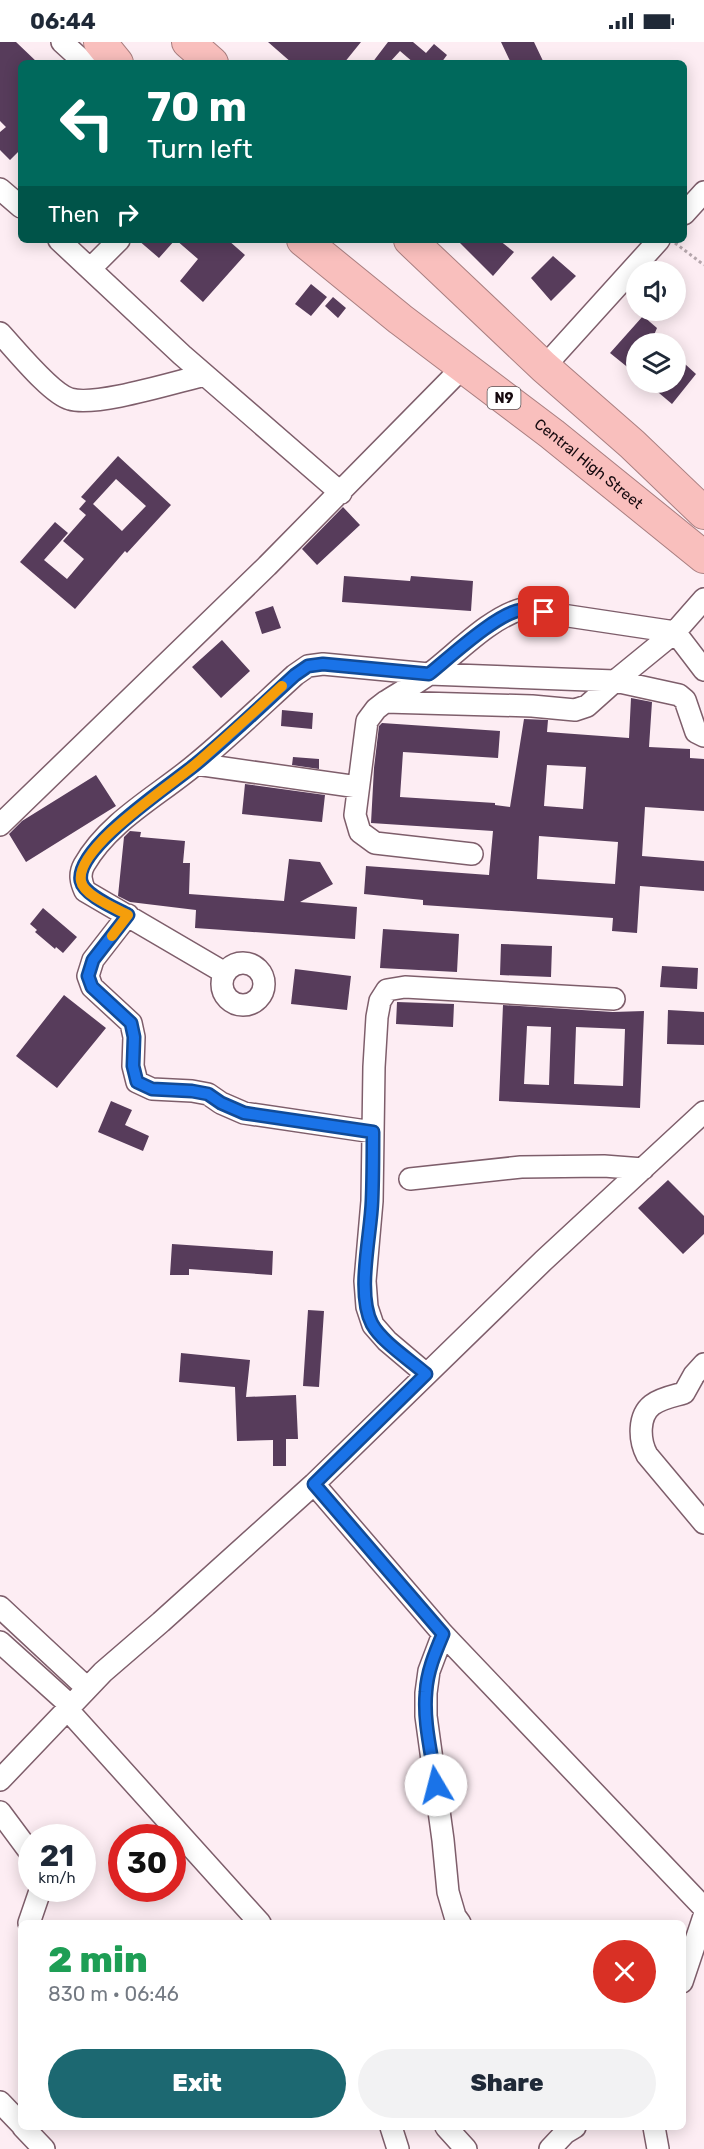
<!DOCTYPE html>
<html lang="en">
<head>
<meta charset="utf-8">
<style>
  :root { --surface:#fff; --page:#f2f2f3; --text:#1f2937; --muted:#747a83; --accent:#1c6871 }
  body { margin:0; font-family:Rubik,sans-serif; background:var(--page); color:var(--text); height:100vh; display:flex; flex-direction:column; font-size:22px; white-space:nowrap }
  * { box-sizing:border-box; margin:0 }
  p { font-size:20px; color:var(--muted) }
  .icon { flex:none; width:33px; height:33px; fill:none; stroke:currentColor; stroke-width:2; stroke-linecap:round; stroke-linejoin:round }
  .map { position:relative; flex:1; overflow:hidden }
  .side { position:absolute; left:18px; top:1878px; width:668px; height:210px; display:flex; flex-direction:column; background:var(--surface); border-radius:9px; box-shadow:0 3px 15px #0003 }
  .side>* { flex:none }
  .guide { position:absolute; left:18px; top:18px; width:669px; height:183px; border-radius:9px; box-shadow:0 3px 15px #0003; background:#00695c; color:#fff; overflow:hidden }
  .fabs { position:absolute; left:626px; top:219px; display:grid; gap:12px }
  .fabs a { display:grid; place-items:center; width:60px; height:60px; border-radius:50%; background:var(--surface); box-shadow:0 3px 15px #0003; font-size:30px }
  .speed { position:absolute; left:18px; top:1782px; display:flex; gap:12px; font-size:30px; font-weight:700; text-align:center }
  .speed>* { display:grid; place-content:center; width:78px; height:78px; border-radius:50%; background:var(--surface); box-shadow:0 3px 15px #0003; line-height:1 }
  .speed small { font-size:15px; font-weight:400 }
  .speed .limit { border:9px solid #d22; background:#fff; color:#111 }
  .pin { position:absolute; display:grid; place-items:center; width:51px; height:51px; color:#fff; margin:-26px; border-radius:12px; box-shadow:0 3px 9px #0006 }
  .me { position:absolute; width:66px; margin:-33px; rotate:352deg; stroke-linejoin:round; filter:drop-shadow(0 0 4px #0008) }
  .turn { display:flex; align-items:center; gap:21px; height:126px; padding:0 30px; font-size:27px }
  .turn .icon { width:78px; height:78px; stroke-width:2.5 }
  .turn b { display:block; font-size:42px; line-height:51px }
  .then { display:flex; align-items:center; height:57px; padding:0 30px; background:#0003; gap:12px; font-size:22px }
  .round { display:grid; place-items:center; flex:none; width:63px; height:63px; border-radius:32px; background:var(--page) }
  .overview { display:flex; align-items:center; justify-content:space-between; height:102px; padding:0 30px }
  h1 { font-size:36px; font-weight:800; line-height:45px; color:#1e9e55 }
  .cta { display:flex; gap:12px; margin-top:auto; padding:12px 30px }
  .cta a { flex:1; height:69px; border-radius:36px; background:var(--accent); color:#fff; font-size:24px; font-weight:800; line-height:69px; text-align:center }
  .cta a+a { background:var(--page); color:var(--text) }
  .status { display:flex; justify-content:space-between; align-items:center; height:42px; padding:0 30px; background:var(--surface); direction:ltr }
  .status svg { height:16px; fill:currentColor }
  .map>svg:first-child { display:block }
  .building { fill:#573c5b; fill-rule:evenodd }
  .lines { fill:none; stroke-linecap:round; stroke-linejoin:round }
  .minor-casing { stroke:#7e5e6b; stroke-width:24 }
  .highway-casing { stroke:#a97f80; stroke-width:34 }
  .path { stroke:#b5a6ac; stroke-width:3; stroke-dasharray:3 3; stroke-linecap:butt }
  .minor { stroke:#fff; stroke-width:21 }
  .highway { stroke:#f9bfbd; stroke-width:32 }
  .route-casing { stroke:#114b97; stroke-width:15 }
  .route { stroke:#1a73e8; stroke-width:10 }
  .slow { stroke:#f59e0b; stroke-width:10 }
  .labels { text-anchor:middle; stroke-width:6; stroke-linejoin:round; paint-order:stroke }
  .shield { fill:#fff; stroke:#5b5356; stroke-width:1.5 }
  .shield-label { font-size:14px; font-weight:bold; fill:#15090e }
  .street-label { font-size:15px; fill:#15090e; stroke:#fff }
</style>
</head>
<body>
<div class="status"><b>06:44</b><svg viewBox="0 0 49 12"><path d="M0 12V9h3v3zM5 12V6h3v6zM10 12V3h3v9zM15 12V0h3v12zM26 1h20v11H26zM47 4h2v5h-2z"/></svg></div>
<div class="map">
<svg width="704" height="2107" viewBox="0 0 704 2107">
  <rect width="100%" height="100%" fill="#fdedf3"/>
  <path class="building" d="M0,0H16L38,21H21V107L10,118L0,108V90L6,85L0,79Z
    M268,0H361L344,21H292Z
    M388,0H413L426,11L434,2L447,13L441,21H414L400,9L389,21H372Z
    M501,0H534L544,21H511Z
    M138,198H175L159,216Z
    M176,198H228L245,213L203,260L180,239L198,217Z
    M457,198H499L514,210L493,234Z
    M553,214L576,234L551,259L531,236Z
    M311,242L327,255L311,274L295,262Z
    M333,255L346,266L338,276L325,264Z
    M643,274L657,286L654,293L663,302H636V332L610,311Z
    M675,313L696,332L672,362L646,340H675Z
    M118,414L171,463L127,511L125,509L75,567L20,520L55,480L68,491L44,518L67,537L84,517L63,499L86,473L79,467L86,459L81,455ZM116,437L146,464L122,489L93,462Z
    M343,465L360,483L317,523L302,507Z
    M344,534L410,539L411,534L473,539L471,569L342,560Z
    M273,564L281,586L262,592L255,570Z
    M222,598L250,629L221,656L192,625Z
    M631,656L652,660L649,705L690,707V716L704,717V769L645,765L642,814L704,819V849L640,844L637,891L612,889L613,876L423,863V858L364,852L366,824L489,833L493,789L371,781L374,726L379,684L382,681L500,689L498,716L403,710L400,755L495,761V763L510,765L524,677L548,678L547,690L629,696ZM547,723L586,725L583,767L544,764ZM539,794L618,800L615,842L537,837Z
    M282,668L313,671L312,687L281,684Z
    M293,715L319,717V727L292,723Z
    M96,733L116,764L26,820L9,792L22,779Z
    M245,742L325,753L322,780L242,772Z
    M130,789L141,790L140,795L185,799L183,821H190L189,852L284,859L289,817L320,820L333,842L300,860L357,865L355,897L195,886L196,868L130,860L118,854L124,795Z
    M43,866L77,895L63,911L56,905L55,907L35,890L37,888L30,882Z
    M383,887L459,892L457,930L380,926Z
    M501,902L552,904L551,935L500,933Z
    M662,924L698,926L697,947L660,945Z
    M295,927L351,934L347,968L291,962Z
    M64,953L106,986L57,1046L16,1014Z
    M397,960L454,962L453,985L396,982Z
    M503,963L613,970L644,969L640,1066L499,1059ZM527,984L551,985L549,1043L524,1042ZM576,985L625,987L623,1044L574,1042Z
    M668,968L704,970V1003L667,1002Z
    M111,1059L132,1068L125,1083L149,1094L143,1109L98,1090Z
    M668,1138L704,1174V1192L683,1212L638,1166Z
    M172,1202L273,1209L272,1233L189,1227V1233H170Z
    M308,1268L324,1269L319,1345L303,1344Z
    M181,1311L250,1318L246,1355L296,1353L298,1397H286V1424H273V1398L237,1399L235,1345L179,1340Z"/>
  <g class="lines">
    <defs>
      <path id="minor" d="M62,0L85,21
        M0,147L21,165
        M684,172L704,150
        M59,198L182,313L341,451
        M90,227L119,198
        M0,291C15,307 51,352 70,357C96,365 175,340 205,333
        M544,325L659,198
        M385,660C401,650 417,641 432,630C459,609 490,576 522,567L675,590L704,628
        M196,722L358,745
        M0,783L267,524L463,325
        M472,812L375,801L360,790L355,773L367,679L376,667L385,660L532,664L575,668L587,664L615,639L679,653L685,658L696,690L704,694
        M128,873L93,918L88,934L92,945L131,981L134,995L133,1024L137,1040L152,1047L192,1049L208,1052L221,1061L244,1071L373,1090
        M222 942a21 21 0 1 1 42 0a21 21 0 1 1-42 0Z
        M225,931L85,849C81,840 79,832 84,823C109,779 158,754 196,722C230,694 262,663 295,633L308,624L323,622L429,632L615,639L675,590L704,557
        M410,1137L521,1125L604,1124L643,1127
        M704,1322L694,1333L684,1351C674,1354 661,1356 652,1363C638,1374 639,1398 647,1413L704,1481
        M426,1332L387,1299L373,1283L367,1265L365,1239L372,1159L374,1025L377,975L380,959L387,948L405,945L614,957
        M314,1442L443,1592L704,1866
        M0,1565L87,1646
        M443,1592L429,1629L426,1651V1674L443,1798L448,1850L455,1874L460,1881
        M0,1600L71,1664
        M67,1667L260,1881
        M0,1738L103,1630L161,1580L314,1442L543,1219L704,1070
        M0,1770L32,1813
        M29,1881L41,1846
        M682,1940L704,1874
        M0,2060L21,2082
        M23,2085L44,2107
        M391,2085L398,2107
        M446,2085L466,2107
        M654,2085L658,2107
        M550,2107L565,2091L575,2085"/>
      <g id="highway">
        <path d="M100,0L117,21"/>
        <path d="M188,0L212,21"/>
        <path id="s1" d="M303,198L400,277L552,392L704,515"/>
        <path d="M410,198L544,325L632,402L704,471"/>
      </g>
    </defs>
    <use href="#minor" class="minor-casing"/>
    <use href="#highway" class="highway-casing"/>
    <path class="path" d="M675,201L704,223"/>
    <use href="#minor" class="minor"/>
    <use href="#highway" class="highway"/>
  </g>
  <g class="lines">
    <defs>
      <path id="route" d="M436,1743C432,1713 423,1680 426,1650C427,1630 435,1611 443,1592L314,1442L426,1332C410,1318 382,1300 372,1282C356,1251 371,1193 372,1159C373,1136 373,1113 373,1090L244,1071L221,1061L208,1052L192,1049L152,1047L137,1040L133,1024L134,995L131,981L92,945L88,934L93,918L128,873C115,866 84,853 81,839C74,806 172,742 196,722C230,694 262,663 295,633L308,624L323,622L429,632C449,616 497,571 521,568C528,567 537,569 544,570"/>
    </defs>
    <use href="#route" class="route-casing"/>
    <use href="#route" class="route"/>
    <path class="slow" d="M112,894L128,873C115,866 83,853 81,839C75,805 173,742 197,721C226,696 254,670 282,644"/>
  </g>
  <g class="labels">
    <rect class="shield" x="487.5" y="345" width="33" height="22" rx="4.5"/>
    <g class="shield-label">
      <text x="504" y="361">N9</text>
    </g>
    <g class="street-label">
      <text dy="5" stroke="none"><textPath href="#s1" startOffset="363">Central High Street</textPath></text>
    </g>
  </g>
</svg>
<div class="fabs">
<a><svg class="icon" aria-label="sound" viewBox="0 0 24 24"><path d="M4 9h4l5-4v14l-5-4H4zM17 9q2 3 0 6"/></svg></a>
<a><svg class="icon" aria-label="layers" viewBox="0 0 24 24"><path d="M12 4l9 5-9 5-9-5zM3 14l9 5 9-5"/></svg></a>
</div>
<div class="speed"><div>21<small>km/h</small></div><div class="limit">30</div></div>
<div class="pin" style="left:544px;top:570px;background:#d93025"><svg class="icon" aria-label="arrive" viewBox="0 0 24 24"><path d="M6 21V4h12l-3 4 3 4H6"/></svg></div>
<svg class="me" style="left:436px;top:1743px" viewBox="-20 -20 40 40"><circle r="19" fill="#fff"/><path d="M0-13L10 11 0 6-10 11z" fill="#1a73e8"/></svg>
<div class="guide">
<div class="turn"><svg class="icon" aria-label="left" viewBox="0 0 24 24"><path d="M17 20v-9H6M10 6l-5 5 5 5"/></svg><div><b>70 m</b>Turn left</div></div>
<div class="then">Then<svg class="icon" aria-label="right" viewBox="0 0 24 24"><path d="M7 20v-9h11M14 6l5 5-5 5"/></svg></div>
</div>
<section class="side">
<div class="overview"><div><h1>2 min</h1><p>830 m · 06:46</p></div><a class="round" style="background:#d93025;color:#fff"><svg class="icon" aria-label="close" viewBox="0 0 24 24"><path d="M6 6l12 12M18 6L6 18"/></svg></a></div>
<div class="cta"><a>Exit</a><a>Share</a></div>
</section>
</div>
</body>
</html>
